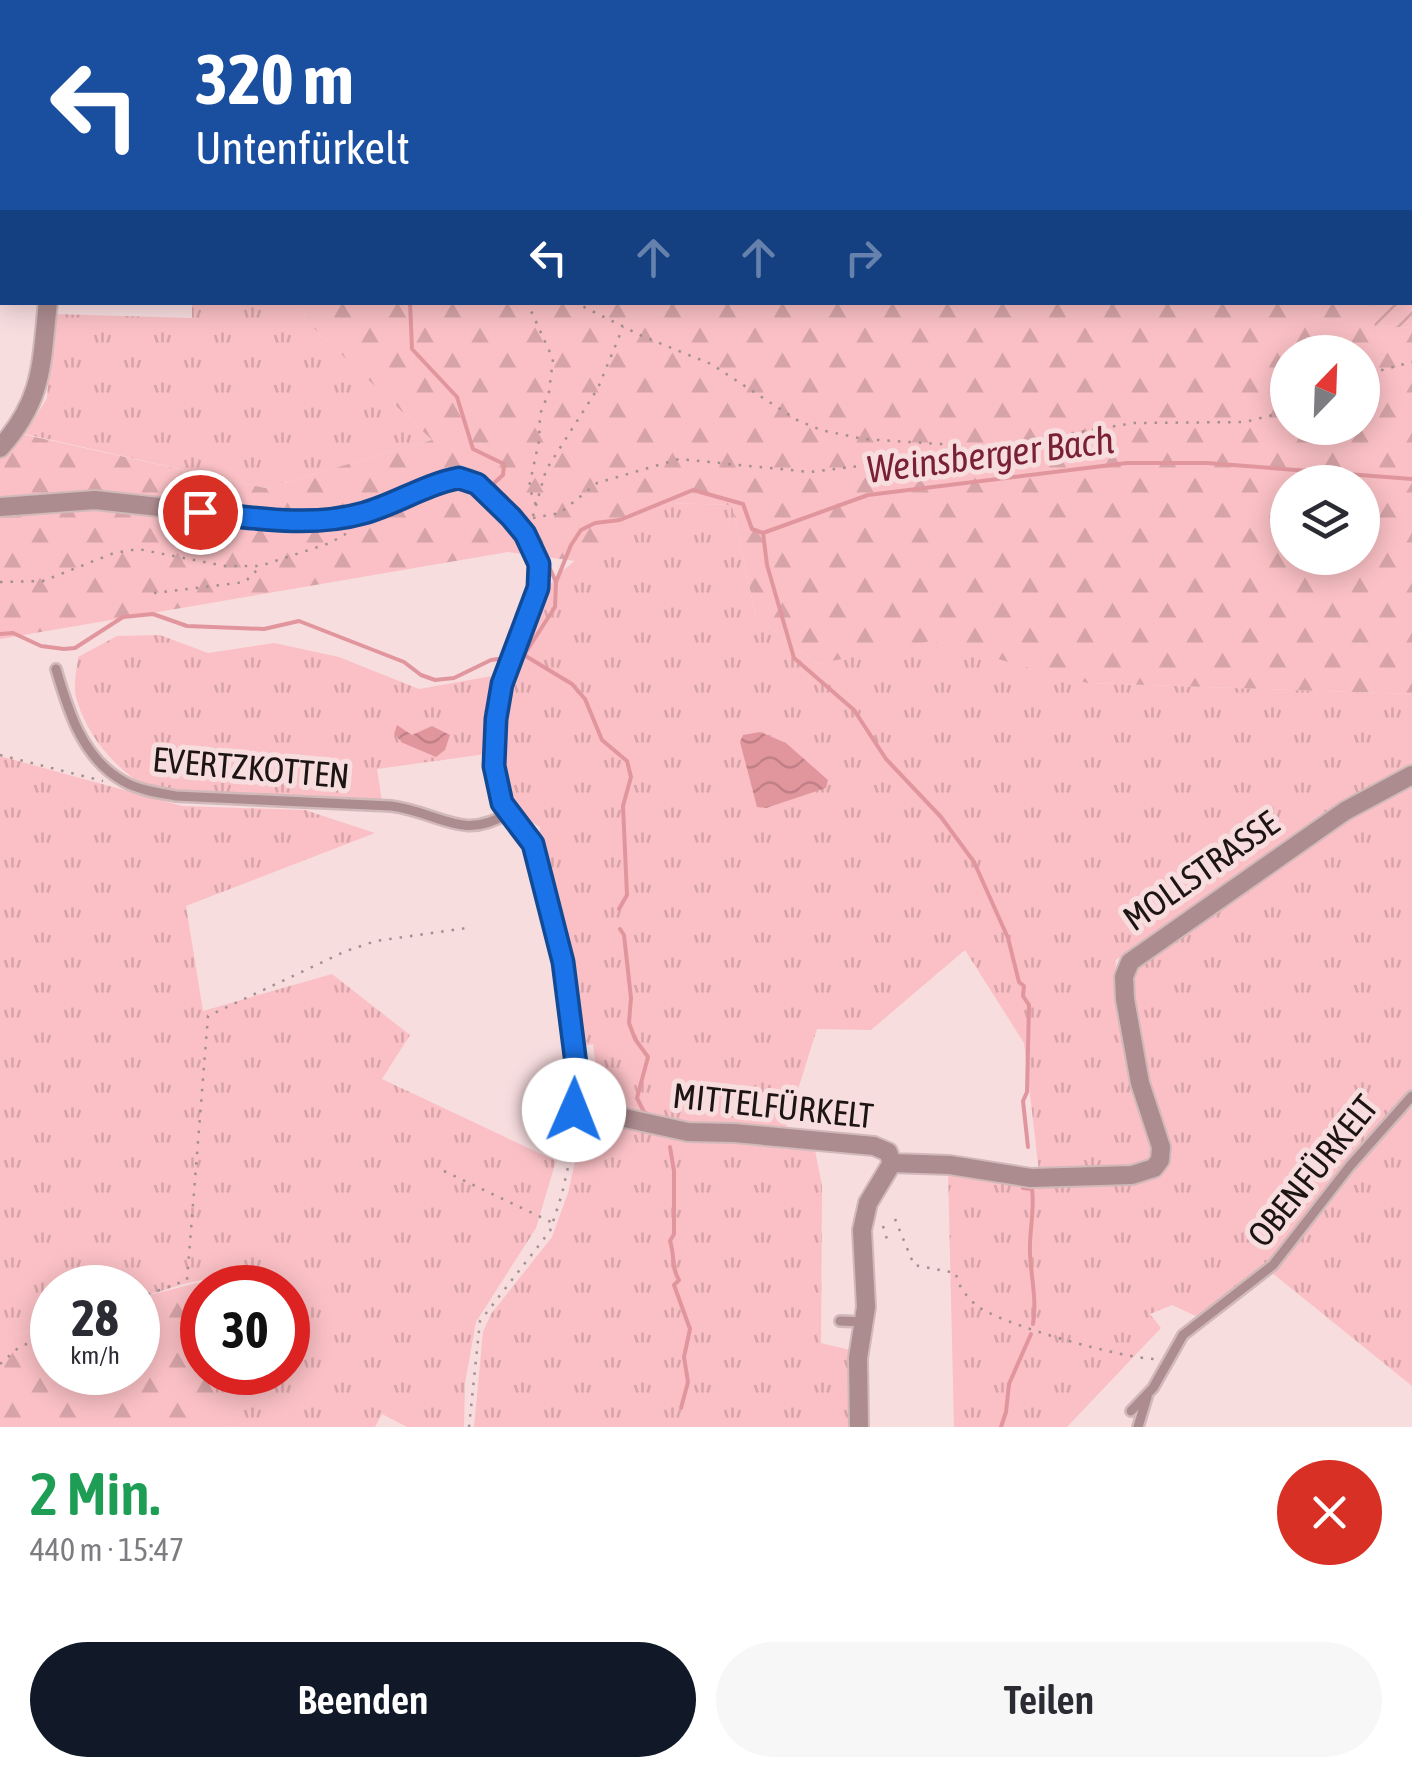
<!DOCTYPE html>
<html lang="de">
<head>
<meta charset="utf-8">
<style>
  :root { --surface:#fff; --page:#f7f7f7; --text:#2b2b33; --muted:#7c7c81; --accent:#111827 }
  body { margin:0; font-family:"Asap Condensed",sans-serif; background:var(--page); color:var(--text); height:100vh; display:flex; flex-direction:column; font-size:38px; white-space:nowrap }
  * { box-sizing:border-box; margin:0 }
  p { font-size:32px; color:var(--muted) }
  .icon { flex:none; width:55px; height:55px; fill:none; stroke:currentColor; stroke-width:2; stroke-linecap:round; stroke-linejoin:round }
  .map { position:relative; height:1427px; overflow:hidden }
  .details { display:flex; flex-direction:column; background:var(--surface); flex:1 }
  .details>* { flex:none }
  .top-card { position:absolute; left:0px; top:0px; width:1412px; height:305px; box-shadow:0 5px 25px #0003; background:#1a4fa0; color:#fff; overflow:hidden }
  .needle { width:65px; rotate:23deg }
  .tools { position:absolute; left:1270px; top:335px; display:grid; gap:20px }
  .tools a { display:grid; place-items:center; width:110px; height:110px; border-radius:50%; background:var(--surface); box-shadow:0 5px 25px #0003; font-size:50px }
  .speed { position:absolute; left:30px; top:1265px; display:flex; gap:20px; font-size:50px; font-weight:700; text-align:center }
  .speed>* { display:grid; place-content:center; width:130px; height:130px; border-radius:50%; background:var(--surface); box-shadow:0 5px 25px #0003; line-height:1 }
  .speed small { font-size:25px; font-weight:400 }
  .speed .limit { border:15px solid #d22; background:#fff; color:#111 }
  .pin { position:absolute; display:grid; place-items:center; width:85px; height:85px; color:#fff; margin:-42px; border:5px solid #fff; border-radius:50%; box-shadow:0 2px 10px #0007 }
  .me { position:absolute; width:110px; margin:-55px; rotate:1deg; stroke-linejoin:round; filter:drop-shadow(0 0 8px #0008) }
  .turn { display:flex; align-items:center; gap:35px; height:210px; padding:0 30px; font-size:45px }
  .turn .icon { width:130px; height:130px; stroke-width:2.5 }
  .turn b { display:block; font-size:70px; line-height:85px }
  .lanes { display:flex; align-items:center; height:95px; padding:0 30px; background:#0003; justify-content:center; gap:50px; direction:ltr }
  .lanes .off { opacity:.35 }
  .round { display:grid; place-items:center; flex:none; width:105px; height:105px; border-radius:52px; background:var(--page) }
  .head { display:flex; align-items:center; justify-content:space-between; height:170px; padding:0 30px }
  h1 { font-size:60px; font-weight:600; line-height:75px; color:#1e9e55 }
  .cta { display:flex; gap:20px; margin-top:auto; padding:20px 30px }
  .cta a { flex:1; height:115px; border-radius:60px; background:var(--accent); color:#fff; font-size:40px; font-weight:600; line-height:115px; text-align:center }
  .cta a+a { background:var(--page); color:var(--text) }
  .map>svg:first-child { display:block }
  .grass { fill:url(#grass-tufts) }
  .forest { fill:url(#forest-firs); fill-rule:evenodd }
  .cemetery { fill:url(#cemetery-stones) }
  .garden { fill:url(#garden-furrows) }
  .water { fill:url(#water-waves) }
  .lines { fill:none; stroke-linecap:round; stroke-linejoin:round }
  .stream { stroke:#e1969e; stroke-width:4 }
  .lane-casing { stroke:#d1b9ba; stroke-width:14 }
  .street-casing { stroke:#d1b9ba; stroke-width:22 }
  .path { stroke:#a38f90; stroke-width:2.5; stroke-dasharray:2.5 8; stroke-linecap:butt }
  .lane { stroke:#ad8c8f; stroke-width:9 }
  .street { stroke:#ad8c8f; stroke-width:18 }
  .route-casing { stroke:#114b97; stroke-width:25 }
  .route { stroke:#1a73e8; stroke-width:18 }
  .labels { text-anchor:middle; stroke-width:10; stroke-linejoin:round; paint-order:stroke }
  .street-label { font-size:35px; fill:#1d1414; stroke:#f8dddf }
  .water-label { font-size:38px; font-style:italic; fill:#792134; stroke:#f8dddf }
</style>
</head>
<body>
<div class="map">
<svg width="1412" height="1427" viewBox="0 0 1412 1427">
  <defs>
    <pattern id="grass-tufts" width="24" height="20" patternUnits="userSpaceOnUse" patternTransform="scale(2.5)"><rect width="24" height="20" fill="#fac0c5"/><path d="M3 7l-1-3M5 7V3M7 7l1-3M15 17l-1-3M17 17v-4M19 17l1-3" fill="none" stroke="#d6a4a8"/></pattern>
    <pattern id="forest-firs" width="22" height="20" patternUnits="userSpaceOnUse" patternTransform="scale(2.5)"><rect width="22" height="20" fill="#fac0c5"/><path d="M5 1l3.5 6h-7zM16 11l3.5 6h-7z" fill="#d6a4a8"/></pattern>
    <pattern id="cemetery-stones" width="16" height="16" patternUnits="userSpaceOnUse" patternTransform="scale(2.5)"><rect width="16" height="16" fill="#fac0c5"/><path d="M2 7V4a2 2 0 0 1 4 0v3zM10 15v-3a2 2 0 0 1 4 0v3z" fill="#d6a4a8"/></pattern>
    <pattern id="garden-furrows" width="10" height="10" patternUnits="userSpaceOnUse" patternTransform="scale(2.5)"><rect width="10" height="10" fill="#fac0c5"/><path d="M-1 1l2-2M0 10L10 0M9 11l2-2" fill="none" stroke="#d6a4a8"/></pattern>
    <pattern id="water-waves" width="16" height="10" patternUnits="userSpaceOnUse" patternTransform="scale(2.5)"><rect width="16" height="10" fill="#e1969e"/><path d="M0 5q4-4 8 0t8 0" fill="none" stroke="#c18087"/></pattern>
  </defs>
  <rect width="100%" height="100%" fill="#f8dddf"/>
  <path class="grass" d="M302,302L306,321L432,440L265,488L25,434L47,398L53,314L192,318V303Z
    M667,503L732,505L756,617L817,664L931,640L1087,683L1412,694V769L1370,787L1116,960L1115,985L1156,1151L1146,1168L1039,1172L1024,1043L965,950L871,1030L817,1029L784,1134L678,1127L610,1112L598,1086L593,1044L577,1047L539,842L540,827C532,822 520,817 515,810C479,765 513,670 532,624C537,612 540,598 547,588C576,551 628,528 667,503Z
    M160,635L208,653L274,643L339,657L419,689L492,676L485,728L486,754L377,769L382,801L149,789C115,768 87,737 76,697C73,685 77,669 78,657L117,636Z
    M0,756L182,806L305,810L375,833L186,906L203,1011L332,974L410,1035L382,1079L556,1161L536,1228L476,1322L465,1383L464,1427H407L382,1414L375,1427H235L206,1421L221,1373L288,1372V1288L247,1287L252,1270L187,1283L138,1298V1288H52V1324L0,1340Z
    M1412,785V1091C1356,1144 1320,1211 1267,1266C1248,1285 1221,1301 1198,1317L1172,1305L1150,1314L1161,1328L1067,1427H954L948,1171L1144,1179L1162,1172L1172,1155C1149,1096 1123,1033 1133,969L1379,797Z
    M1412,1107V1386L1271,1272L1320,1216L1395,1120Z
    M606,1120L764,1139L815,1150L822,1186L821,1343L854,1351L853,1427H474L483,1332L491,1314L552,1237L568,1193L584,1122Z"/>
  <path class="forest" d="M1370,302L1376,326L1412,328V694L1087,683L931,641L817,664L756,617L732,505L667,503L576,561L508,552L0,639V437L8,431L265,488L432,440L306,321L302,303ZM1288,352H1362V428H1288ZM1288,482H1362V558H1288Z
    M252,1269L247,1287L202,1288V1372L221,1373L207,1420L234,1427H0V1340L52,1324V1372H138V1298Z"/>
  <path class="cemetery" d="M720,0H1324L1325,2H721Z"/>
  <path class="garden" d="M1412,139V328L1375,326L1370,303L1410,302Z"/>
  <path class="water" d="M397,725L412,735L432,726L450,735L445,750L436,757L403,743L394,734Z
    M760,732L786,743L828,780L826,788L766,808L757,807L740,742L743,735Z"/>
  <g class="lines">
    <path class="stream" d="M322,2L323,0
      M410,302L412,349L457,397L473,449L504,464L503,475L493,484L514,509
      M763,533L767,565L794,658L854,710L886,759L941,817L974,862L1008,938L1019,982L1024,986L1023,996L1029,1005L1027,1092L1023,1101L1028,1147
      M546,560L556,582
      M0,634L13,633L41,646L64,649L75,648L123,617L153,614L187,626L264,629L299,621L404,662L421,675L435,680L454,678L491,660L505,658
      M524,655L572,684L585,699L602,740L627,761L631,777L623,806L627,895L619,909
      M519,656L524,655L555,607L556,582L571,545L581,530L595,523L620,520L693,490L743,504L752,529L763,533L868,495L1127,463H1207L1412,479
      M620,929L624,935L631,998L629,1023L635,1039L648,1057L637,1098L644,1112L652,1117
      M670,1147L674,1171V1234L670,1241C675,1255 671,1268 679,1280L674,1285L690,1329L684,1357L688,1382L681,1408
      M1023,1188L1032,1189C1035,1210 1029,1231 1030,1253C1031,1278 1037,1298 1033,1324
      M1001,1427L1006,1412L1009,1384L1031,1334"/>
    <defs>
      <path id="lane" d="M56,669C68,710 82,758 123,781C138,790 159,793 176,796L391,806C439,812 463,842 508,813
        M840,1321L864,1322
        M1131,1411L1153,1388L1183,1335L1273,1265L1350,1166L1412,1096
        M1138,1427L1147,1397"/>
      <path id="street" d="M59,0L60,2
        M0,448C44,399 41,364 48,302
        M0,507L95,500L270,519L319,520L366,513L453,478L469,479L483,489L525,533L539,564L538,588L502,684L496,719L494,766L502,803L533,844L552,916L563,962L575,1058L574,1105L577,1114L611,1115L688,1132L734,1133L874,1146L888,1152L892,1163
        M892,1163L950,1165L1031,1178L1132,1175L1154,1168L1160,1160L1161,1147L1140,1083L1125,999L1124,977L1130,962L1345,811L1412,775
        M859,1427L858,1358L866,1307L862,1230L868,1203L892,1163"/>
    </defs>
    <use href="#lane" class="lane-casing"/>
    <use href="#street" class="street-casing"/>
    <path class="path" d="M594,0L603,2
      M727,0L728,2
      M749,0V2
      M764,0L765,2
      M780,0L781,2
      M860,0L861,2
      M932,0V2
      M962,0L963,2
      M1017,0L1018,2
      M1089,0L1090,2
      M1174,0L1175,2
      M1245,0V2
      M1314,0L1315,2
      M1332,0L1334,2
      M188,2L189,0
      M472,2L476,0
      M874,2V0
      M890,2L891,0
      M1038,2L1045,0
      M1410,90H1412
      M1410,135L1412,134
      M1410,149L1412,148
      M1410,278L1412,277
      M527,302L553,359L549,392L540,414L539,441L529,487L536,505
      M574,302L642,336L711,364L797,420L821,430L863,439L941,444L959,449
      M1362,379L1382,370L1412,362
      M533,516L546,470L598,388L623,327
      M533,518L560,513L597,483L679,459L810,472L910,460L1134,423L1245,422L1288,411
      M0,582L43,581L114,553L138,549L225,566H260L330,543L349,532
      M154,593L245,582L259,568
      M0,755L103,781
      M444,1171L551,1222
      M895,1219L914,1265L956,1273C957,1285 967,1297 976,1305C998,1324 1125,1359 1155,1359
      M883,1226L889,1246
      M138,1298L187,1280L208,1016L346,951L376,941L467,928
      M0,1364L17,1349L52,1330
      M469,1427L480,1321L550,1231L562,1194L576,1131"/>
    <use href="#lane" class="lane"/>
    <use href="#street" class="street"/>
  </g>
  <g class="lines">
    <defs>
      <path id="route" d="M200,512C254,518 311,528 364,513C396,504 426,484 459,478L477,484L511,517L525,534L539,564L538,588L502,684L496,719L494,766L502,803L533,844L563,962L577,1072L574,1110"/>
    </defs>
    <use href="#route" class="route-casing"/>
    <use href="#route" class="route"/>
  </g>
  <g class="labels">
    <g class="street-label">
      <text transform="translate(251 768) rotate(5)" y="12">EVERTZKOTTEN</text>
      <text transform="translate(1201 871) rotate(-35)" y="12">MOLLSTRASSE</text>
      <text transform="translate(773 1106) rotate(6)" y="12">MITTELFÜRKELT</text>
      <text transform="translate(1313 1171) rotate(-51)" y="12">OBENFÜRKELT</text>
    </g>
    <g class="water-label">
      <text transform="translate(990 455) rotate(-7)" y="13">Weinsberger Bach</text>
    </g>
  </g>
</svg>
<div class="tools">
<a><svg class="needle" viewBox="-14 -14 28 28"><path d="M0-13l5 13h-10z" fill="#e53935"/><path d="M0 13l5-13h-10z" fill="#7c7c81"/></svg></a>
<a><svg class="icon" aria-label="layers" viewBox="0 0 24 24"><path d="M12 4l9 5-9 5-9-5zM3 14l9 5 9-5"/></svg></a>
</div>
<div class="speed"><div>28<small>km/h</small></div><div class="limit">30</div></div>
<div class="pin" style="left:200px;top:512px;background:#d93025"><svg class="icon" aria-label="arrive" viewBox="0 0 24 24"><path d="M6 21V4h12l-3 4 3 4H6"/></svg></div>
<svg class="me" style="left:574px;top:1110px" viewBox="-20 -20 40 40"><circle r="19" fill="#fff"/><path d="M0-13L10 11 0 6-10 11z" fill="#1a73e8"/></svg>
<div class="top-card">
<div class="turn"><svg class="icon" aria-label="left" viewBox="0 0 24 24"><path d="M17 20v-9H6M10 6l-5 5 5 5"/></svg><div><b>320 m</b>Untenfürkelt</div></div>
<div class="lanes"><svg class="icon" aria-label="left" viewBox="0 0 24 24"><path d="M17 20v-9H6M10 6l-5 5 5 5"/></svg><svg class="icon off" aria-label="ahead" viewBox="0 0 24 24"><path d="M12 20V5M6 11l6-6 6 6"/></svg><svg class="icon off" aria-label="ahead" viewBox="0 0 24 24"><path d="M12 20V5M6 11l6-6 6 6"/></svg><svg class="icon off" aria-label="right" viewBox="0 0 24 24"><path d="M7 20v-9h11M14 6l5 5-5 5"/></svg></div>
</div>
</div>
<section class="details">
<div class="head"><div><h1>2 Min.</h1><p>440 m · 15:47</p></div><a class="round" style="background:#d93025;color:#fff"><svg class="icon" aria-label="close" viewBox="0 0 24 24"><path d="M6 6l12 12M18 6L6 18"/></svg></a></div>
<div class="cta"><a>Beenden</a><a>Teilen</a></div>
</section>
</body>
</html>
